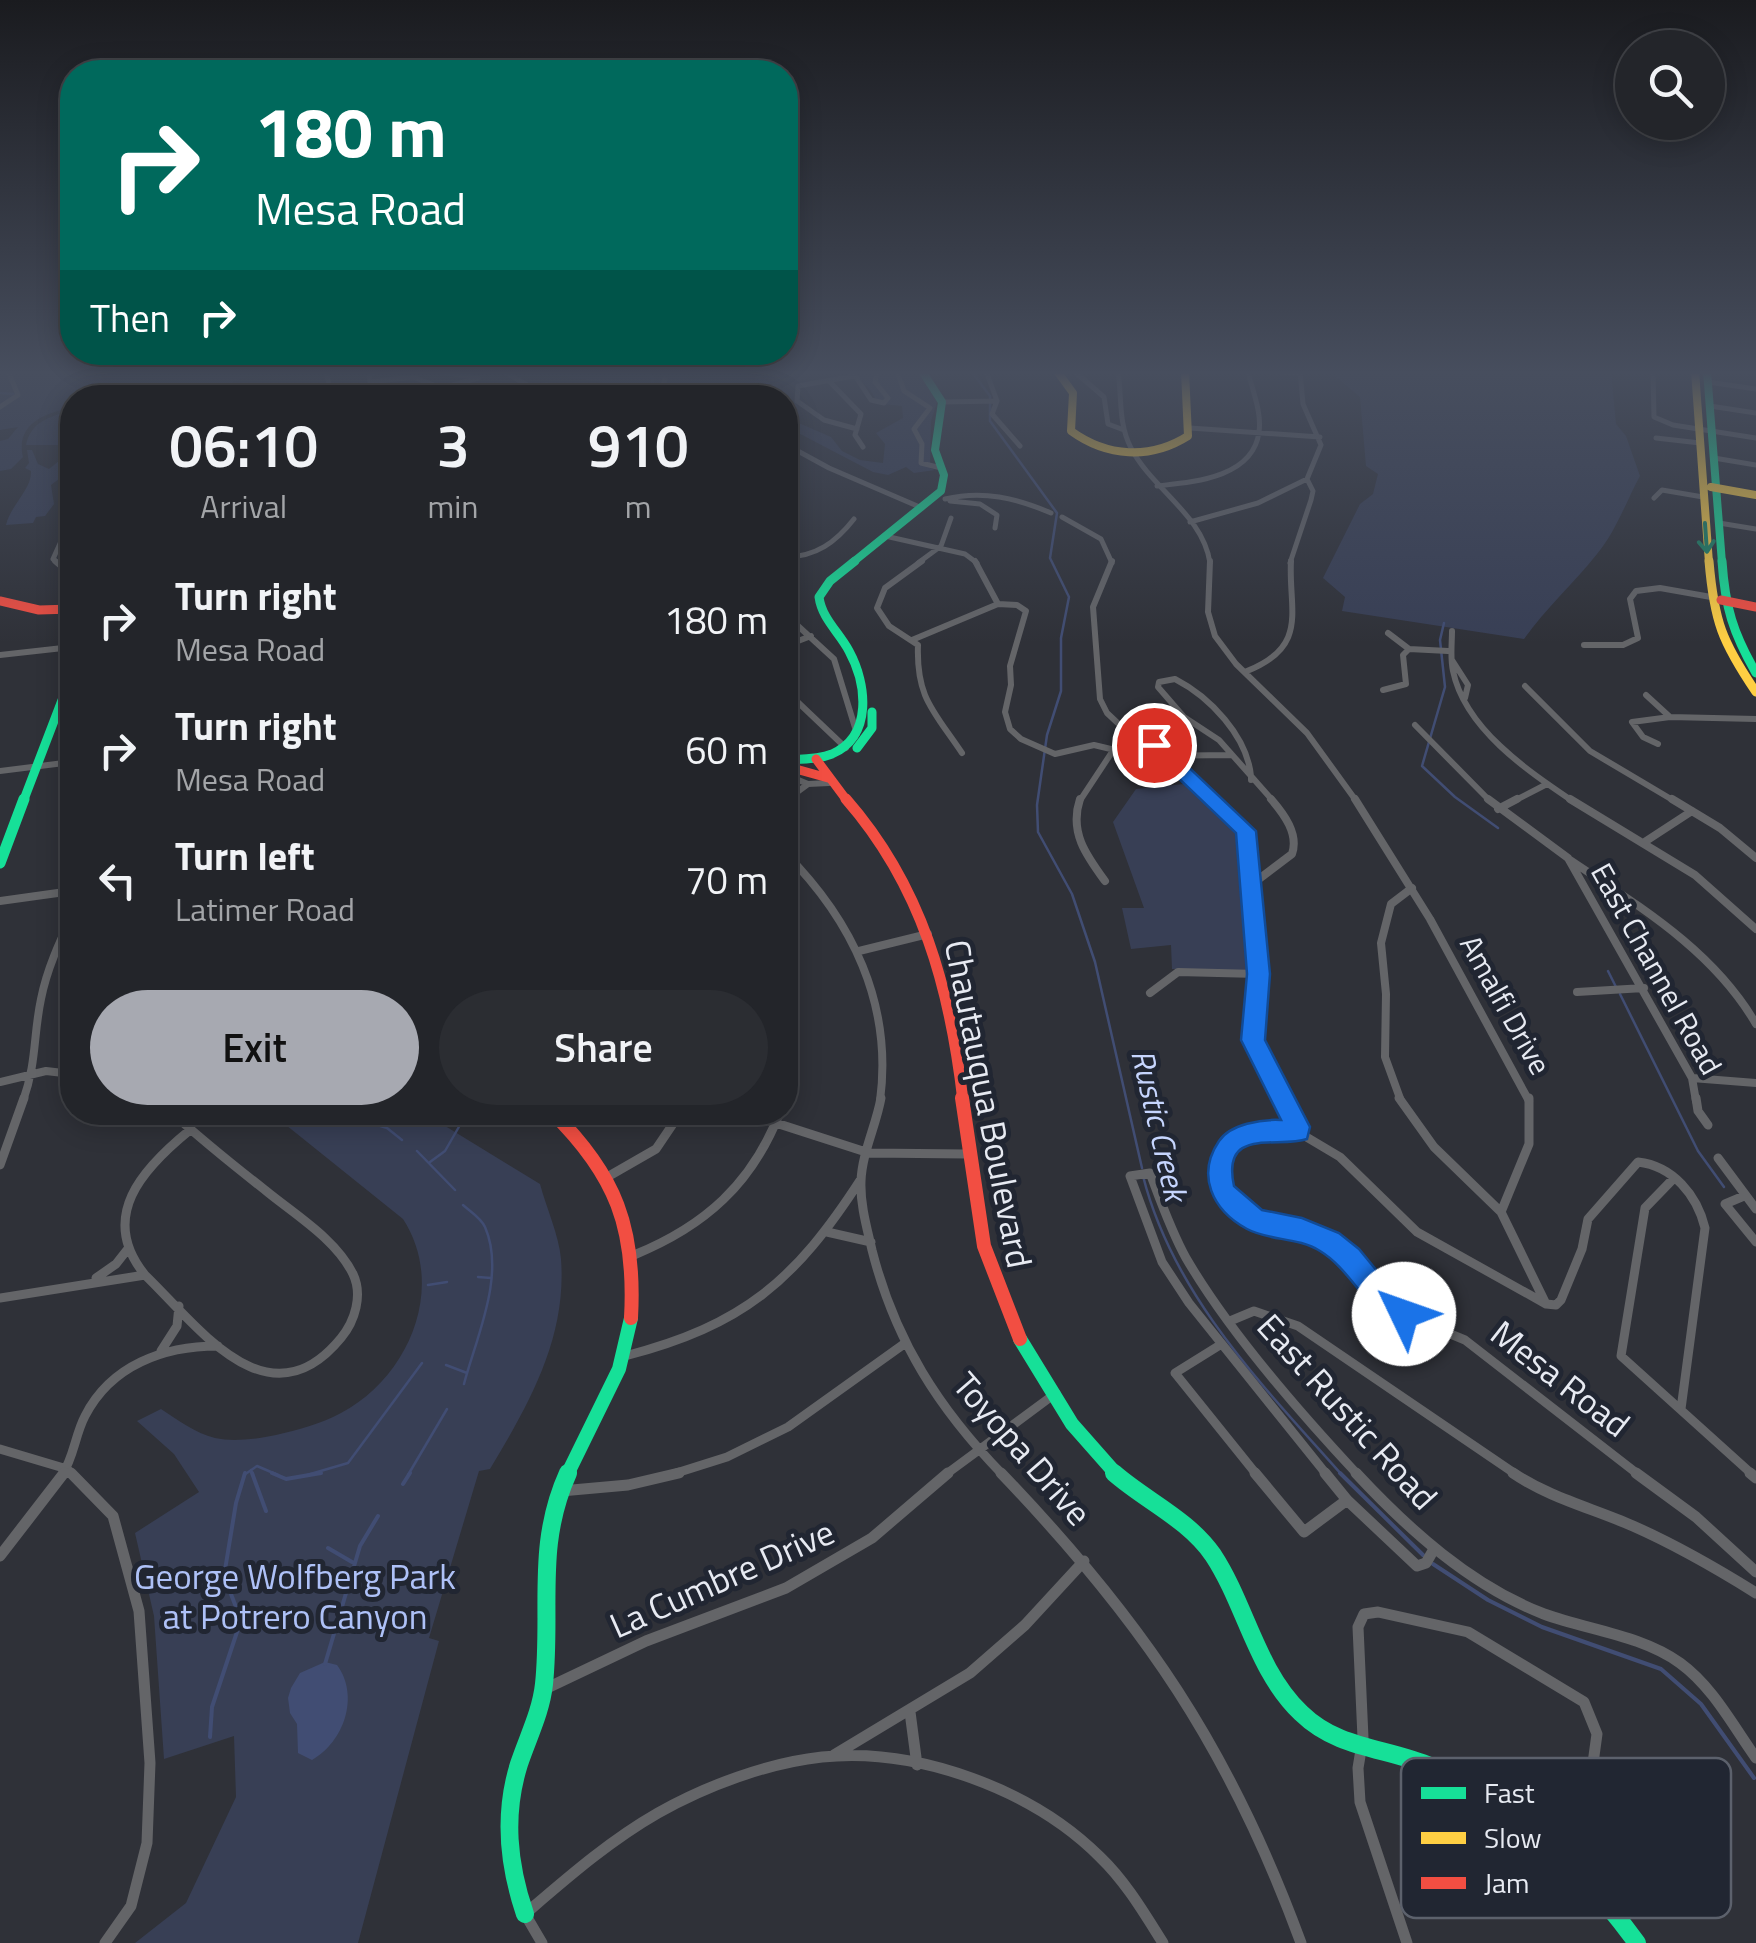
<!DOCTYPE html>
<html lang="en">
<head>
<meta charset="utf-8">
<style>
  :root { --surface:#23252a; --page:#2b2d32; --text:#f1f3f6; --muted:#a3a5a8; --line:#404247; --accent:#a7a9b1 }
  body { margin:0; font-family:"Titillium Web",sans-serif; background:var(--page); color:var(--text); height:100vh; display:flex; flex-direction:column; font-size:38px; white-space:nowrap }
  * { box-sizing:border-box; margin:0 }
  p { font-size:32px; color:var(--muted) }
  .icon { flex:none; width:55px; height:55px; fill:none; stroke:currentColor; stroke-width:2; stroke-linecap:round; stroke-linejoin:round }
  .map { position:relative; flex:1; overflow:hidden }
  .details { position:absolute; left:60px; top:385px; width:738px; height:740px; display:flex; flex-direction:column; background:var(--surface); border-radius:40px; box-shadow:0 5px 25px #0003,0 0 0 2px var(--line) }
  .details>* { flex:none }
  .top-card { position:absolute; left:60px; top:60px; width:738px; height:305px; border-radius:40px; box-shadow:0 5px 25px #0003,0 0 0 2px var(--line); background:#00695c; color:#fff; overflow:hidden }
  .fabs { position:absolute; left:1615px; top:30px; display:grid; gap:20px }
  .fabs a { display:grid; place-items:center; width:110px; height:110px; border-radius:50%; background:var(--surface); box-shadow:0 5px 25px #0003,0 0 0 2px var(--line); font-size:50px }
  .pin { position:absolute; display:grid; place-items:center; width:85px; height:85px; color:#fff; margin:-42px; border:5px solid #fff; border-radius:50%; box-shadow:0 2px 10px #0007 }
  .me { position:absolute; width:110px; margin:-55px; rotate:312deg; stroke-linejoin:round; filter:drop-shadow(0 0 8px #0008) }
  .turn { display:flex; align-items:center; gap:35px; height:210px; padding:0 30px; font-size:45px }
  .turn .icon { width:130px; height:130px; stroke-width:2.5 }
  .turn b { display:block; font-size:70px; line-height:85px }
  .then { display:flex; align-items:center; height:95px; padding:0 30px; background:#0003; gap:20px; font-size:38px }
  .eta { display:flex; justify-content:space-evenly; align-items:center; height:170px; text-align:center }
  .eta b { font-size:60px; font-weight:600; line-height:70px }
  .cta { display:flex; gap:20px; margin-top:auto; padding:20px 30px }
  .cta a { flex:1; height:115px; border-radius:60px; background:var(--accent); color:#111; font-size:40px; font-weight:600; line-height:115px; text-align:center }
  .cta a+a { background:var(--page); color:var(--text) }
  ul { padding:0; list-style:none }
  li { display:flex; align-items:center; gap:30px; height:130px; padding:0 30px }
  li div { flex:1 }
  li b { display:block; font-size:38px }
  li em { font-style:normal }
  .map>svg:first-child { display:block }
  .green { fill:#383f55 }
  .water { fill:#414d73 }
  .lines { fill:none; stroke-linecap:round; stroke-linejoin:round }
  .stream-far1 { stroke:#414d73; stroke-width:2.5 }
  .stream { stroke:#414d73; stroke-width:4 }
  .street-far4 { stroke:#646568; stroke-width:5 }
  .street-far3 { stroke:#646568; stroke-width:6 }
  .street-far2 { stroke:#646568; stroke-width:8 }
  .street-far1 { stroke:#646568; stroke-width:9 }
  .street { stroke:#646568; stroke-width:11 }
  .fast-far4 { stroke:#16e098; stroke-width:8 }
  .fast-far3 { stroke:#16e098; stroke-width:9 }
  .fast-far2 { stroke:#16e098; stroke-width:11 }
  .fast-far1 { stroke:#16e098; stroke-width:14 }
  .fast { stroke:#16e098; stroke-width:18 }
  .slow-far1 { stroke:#ffcf43; stroke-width:8 }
  .slow { stroke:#ffcf43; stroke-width:9 }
  .jam-far2 { stroke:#f24e42; stroke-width:9 }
  .jam-far1 { stroke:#f24e42; stroke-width:11 }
  .jam { stroke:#f24e42; stroke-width:14 }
  .oneway { stroke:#1c8365 }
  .route { fill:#1a73e8; stroke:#114b97; stroke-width:2.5 }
  .labels { text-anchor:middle; stroke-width:10; stroke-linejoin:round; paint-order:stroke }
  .street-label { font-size:30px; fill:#e7eaf2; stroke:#212632 }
  .water-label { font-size:32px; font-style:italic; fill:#c6d5fe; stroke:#212632 }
  .near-street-label { font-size:35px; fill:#e7eaf2; stroke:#212632 }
  .near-park-label { font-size:35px; fill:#aec1f7; stroke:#212632 }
  .key { fill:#212632; stroke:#5c616c; stroke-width:2.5 }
  .key-label { font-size:28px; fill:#e7eaf2 }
</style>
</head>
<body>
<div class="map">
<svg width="1756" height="1943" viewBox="0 0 1756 1943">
  <rect width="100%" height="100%" fill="#2f3138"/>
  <path class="green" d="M0,371H262L194,397L72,398V408C46,412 15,424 23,457L11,469L0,471V441L8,439L18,427L0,430Z
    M506,371H603L619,376L630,371H686L687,379C721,378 743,359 778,389L771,397H746L753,387C731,380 711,391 687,389L685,397H628L601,382L549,374L512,378Z
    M855,371H917L937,402L931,421L930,468L935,470L914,473L906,467L888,475L873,472L785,426V417L831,437L842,451L860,460L883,463L885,444L876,433L903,418L902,406L872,403L876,401C872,388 861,383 855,371Z
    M1329,371H1611L1616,424L1626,436L1640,476C1626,502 1616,531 1597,554C1574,583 1546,608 1524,639L1342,611L1345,597L1323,578L1360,504L1373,494L1378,474L1366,466L1360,397Z
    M72,410V422L58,427L65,432L72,431V469L51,485L54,504L45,516L36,517L33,523L6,525C10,506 32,489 31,471L25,468L29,463L27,450H32L38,464L49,469L65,456L60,445H26C31,421 50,417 72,410Z
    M1193,783C1207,797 1228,812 1238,829C1250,849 1257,950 1250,971L1172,969L1171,945L1131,949L1122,908H1144L1113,822L1136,789Z
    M271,1113H424L540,1184C546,1207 559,1235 561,1259C567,1338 529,1404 490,1469L479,1471L429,1638L439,1641L358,1943H135L186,1903L236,1797L234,1736L164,1759L154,1616L135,1533L199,1492L174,1454L137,1421L161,1409C178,1420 195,1433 215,1438C233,1442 257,1439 276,1435C298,1430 320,1424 341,1413C409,1377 447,1287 403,1219Z"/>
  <path class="water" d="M325,1662L337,1665C360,1696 344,1742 312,1760L298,1753L297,1724L290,1713L288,1698L291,1688L300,1673Z"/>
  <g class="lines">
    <path class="stream-far1" d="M646,371L653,377L652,385L664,392L683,393
      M971,371L990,396V421L1057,513L1050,558L1069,597L1061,638V691L1047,735L1037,805L1038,832L1072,894L1095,962L1142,1168
      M0,393L13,394
      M1444,623L1440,640L1445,687L1422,766L1455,797L1498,828
      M1608,971L1616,987
      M1620,994L1698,1151L1724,1187
      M344,1115L387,1128L402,1140
      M417,1151L455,1190
      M430,1162L445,1151L460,1125L433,1112
      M1143,1176C1173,1295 1263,1386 1342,1475
      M463,1205C470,1211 482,1219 485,1227C506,1275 476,1338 464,1384
      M478,1277L491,1278
      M428,1285L447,1282
      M446,1365L467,1373
      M251,1470L253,1475
      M244,1475L257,1466L278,1475
      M307,1475L348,1463L422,1363
      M408,1475L447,1409"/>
    <path class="stream" d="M252,1473L266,1511
      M272,1473L286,1479L321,1473
      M1340,1473L1423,1555
      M403,1484L410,1473
      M328,1548L352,1562
      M1433,1564L1488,1600L1542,1627L1661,1669L1701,1704L1754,1778
      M325,1664L360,1546L378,1516
      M210,1737L212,1707L241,1620L224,1576L236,1503L245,1473"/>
    <path class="street-far4" d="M326,371L332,398
      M376,371L369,375L370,382L413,377L439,387L434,391L440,393L547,385L563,387L587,398
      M437,371L478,378L453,385
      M503,371L527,385
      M852,371L871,400L884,403L888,398L875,382L877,371
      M897,371L904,391L930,408L914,429L922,444L921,463L941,468
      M1074,371L1104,397L1108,424L1124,430
      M1118,371C1122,397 1118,423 1131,448C1152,489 1203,515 1210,563
      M1268,371L1301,373
      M1653,371L1654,417L1673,425L1756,438
      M854,376L798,386L797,401L824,420L857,429
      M665,379L663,385L723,398
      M829,381L861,414L855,435L863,447
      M1708,382L1756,389
      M220,398L296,390L291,398
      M541,398L571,390
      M997,401L992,414L1020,446
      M942,402L997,401L986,371
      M1710,406L1756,413
      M0,407L18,395L8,371
      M1190,428L1320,437
      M1656,438L1700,443
      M785,444L829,468L922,508
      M1714,458L1756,465
      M1157,486C1193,482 1253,478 1259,432C1262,412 1252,390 1248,371
      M1654,498L1662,490L1703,497
      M945,499C983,490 1016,498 1051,513
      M950,501L980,504L997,515L995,528
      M1062,517L1101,539L1112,563
      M1190,522L1258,503L1307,479
      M1719,523L1756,529
      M885,536L965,554L977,563
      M785,557C816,557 836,542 854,519
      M58,563L53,559L72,517
      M918,563L941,546L951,518
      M1290,563L1311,500L1313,491L1307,479L1321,445L1303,404L1300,371"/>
    <path class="street-far3" d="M55,561L62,567H72
      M922,561L885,588L877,608L889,626L918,645C916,698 934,711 962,753
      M975,561L998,604L1017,605L1026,611L1010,666L1011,685L1005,712L1010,729L1021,739L1055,754L1094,745L1140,756L1232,755
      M1112,561L1093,607L1100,699L1107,713L1123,728L1154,745L1215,802
      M1210,561L1208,612L1215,636L1236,664L1307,733L1357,802
      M785,614L834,659L857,734
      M1452,631C1452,643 1450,659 1453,671C1465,729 1528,771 1574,802
      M1388,633L1409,649
      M912,640L998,604
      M1584,645H1623L1638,638L1630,599L1636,591L1660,588L1711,597
      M785,646L811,636
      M0,655L72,647
      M1452,660L1468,685L1465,698
      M1247,671C1310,646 1288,609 1291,561
      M1175,679C1210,697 1247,736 1251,776L1219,740L1184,717L1158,687L1159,682Z
      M1525,686L1590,751L1676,802
      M785,690L846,748
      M1383,690L1406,684L1403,655L1409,649L1448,651
      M1646,695L1670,717
      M1415,725L1491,802
      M1658,744L1643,737L1632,722L1670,717L1756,719
      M790,768L796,779L808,784
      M0,771L72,762
      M1251,776L1274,802
      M1251,776V780
      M785,801L808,784L829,783
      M1079,802L1114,749
      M1512,802L1547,784"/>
    <path class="street-far2" d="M1080,799C1069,832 1086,855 1105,881
      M1212,799L1246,831L1258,974L1253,1041L1285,1101
      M1355,799L1430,919L1529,1101
      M1488,799L1568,858L1692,1078L1696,1101
      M1570,799L1695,875L1756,929
      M1672,799L1720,828L1756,858
      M1498,809L1517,799
      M1643,843L1692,811
      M785,853C852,920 893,1004 880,1101
      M1570,860C1640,907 1713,950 1756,1024
      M1251,885L1292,854C1299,834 1284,814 1271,799
      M0,901L72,891
      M859,951L928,934
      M1577,992L1644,988
      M1150,993L1178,972L1258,974
      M785,1001L790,1061L785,1090
      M1692,1078L1756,1083
      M0,1082L46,1071L72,1074
      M23,1101C37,1061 33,1037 41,999C47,969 59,943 72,916
      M1401,1101L1385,1057L1386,994L1381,943L1391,904L1412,888"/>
    <path class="street-far1" d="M881,1098C876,1126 862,1153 861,1181C860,1204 867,1228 872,1250C895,1341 939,1409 1003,1475
      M1284,1098L1298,1132
      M1399,1098L1434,1147L1501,1212
      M1529,1098V1144L1501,1212L1546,1304
      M1696,1098L1698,1111L1708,1125
      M742,1112L869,1153L967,1154
      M1718,1158L1756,1209
      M0,1165L24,1098
      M609,1176L656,1149L681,1112
      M1674,1178L1645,1208L1621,1356L1753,1475
      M1744,1196L1725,1204L1756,1242
      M827,1232L871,1242
      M634,1255C705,1226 752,1184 780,1112
      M145,1275C98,1217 142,1169 190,1130
      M96,1278L116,1264L127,1250
      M0,1298L145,1275C198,1326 268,1427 341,1338C355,1321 363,1295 353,1274C336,1239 294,1214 265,1190C233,1165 201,1139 171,1112
      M1546,1304L1417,1232L1340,1157L1298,1132L1275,1128L1245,1135L1232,1142L1220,1160L1219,1182L1241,1212L1273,1226L1313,1233L1339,1249L1381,1297L1419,1321L1465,1340L1639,1475
      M1546,1304L1556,1305L1561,1300L1582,1249L1588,1219L1638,1162C1673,1166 1697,1195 1705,1228L1681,1409
      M1230,1321L1254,1311L1298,1326L1517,1475
      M1220,1345L1175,1373L1257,1475
      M161,1351L177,1326L179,1306
      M625,1356C744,1325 795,1281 861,1179
      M0,1449L67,1469L73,1475
      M62,1475C74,1457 75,1435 85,1416C111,1365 164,1346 218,1346
      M670,1475L727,1457L788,1427L904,1344
      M945,1475L1056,1393
      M1327,1475L1189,1303L1162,1262L1130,1176L1150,1173C1161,1202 1171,1231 1186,1258C1228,1330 1301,1414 1358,1475"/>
    <path class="street" d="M71,1473L113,1516L139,1611L150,1763L147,1843L131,1906L105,1943
      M1001,1473C1143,1621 1230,1749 1301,1943
      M1255,1473L1304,1532L1347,1500
      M1325,1473L1347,1500L1417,1566L1426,1563L1434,1549
      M1356,1473C1408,1529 1471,1586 1544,1614C1588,1630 1641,1635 1680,1663C1713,1687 1733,1726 1756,1758
      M1513,1473C1550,1498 1592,1508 1633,1526C1676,1545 1716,1568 1756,1593
      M1636,1473L1696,1517L1756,1572
      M1750,1473L1756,1478
      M561,1491L628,1485L679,1473
      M0,1556L64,1473
      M545,1689L646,1641L786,1588L872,1538L948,1473
      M910,1712L917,1765
      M834,1755L970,1673L1025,1625L1084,1561
      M542,1943L525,1914C567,1878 609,1841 658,1813C706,1786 767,1763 822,1757C918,1747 1033,1790 1100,1857C1126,1882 1144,1913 1163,1943
      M1407,1943L1360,1802L1358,1768L1363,1738L1358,1627L1364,1614L1378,1612L1468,1632L1584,1702L1597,1734L1578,1872"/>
    <path class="fast-far4" d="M1707,371L1722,563
      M852,563L941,491L944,475L935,450L942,402L922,371"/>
    <path class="fast-far3" d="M1722,561C1725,607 1733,633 1756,673
      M857,748L872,728V712
      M785,760C800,759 817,760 832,754C873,736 867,684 849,651C839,632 822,619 819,597L830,581L855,561
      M23,802L72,674"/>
    <path class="fast-far2" d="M0,863L24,799"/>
    <path class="fast-far1" d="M1020,1339L1072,1424L1117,1475
      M567,1475L619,1369L631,1318"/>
    <path class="fast" d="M1114,1473C1146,1501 1188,1519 1213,1555C1246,1605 1256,1670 1301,1713C1339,1750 1386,1747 1432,1767C1516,1803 1584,1871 1637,1943
      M525,1914C508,1864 503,1815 519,1764C528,1737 541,1712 544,1684C552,1608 535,1546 568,1473"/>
    <path class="slow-far1" d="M1057,371L1073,393L1071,431C1107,457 1150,460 1188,436L1185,371
      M1695,371L1709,563
      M1711,487L1756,495"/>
    <path class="slow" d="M1709,561C1714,621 1722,642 1756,692"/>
    <path class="jam-far2" d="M1721,600L1756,607
      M0,601L39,610L72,609
      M816,759L848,802
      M785,766L828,778"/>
    <path class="jam-far1" d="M846,799C922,886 950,988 963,1101"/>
    <path class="jam" d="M962,1098L984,1246L1020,1339
      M552,1112C616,1175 636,1228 631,1318"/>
  </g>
  <defs><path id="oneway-shaft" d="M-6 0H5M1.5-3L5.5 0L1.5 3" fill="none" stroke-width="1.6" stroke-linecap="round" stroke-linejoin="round" transform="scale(2.5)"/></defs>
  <use class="oneway" href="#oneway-shaft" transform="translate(1706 538) rotate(86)"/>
  <linearGradient id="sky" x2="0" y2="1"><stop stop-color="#1a1b1f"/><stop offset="0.58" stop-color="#474e5e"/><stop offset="1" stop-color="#474e5e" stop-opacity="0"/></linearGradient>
  <rect width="1756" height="643" fill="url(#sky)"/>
  <path class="route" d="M1154,739L1161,741L1256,831L1270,974L1265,1040L1310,1127L1307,1139C1278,1149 1221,1126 1234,1186L1262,1210L1302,1218L1339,1233L1359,1249L1391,1288L1414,1304L1418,1314L1414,1323L1404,1327C1365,1312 1353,1271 1320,1251C1298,1237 1269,1241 1247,1229C1212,1210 1196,1175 1219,1141C1230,1124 1262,1119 1281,1120L1241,1040L1247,974L1236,833L1148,749L1145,745Z"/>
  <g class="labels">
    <g class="street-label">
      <text transform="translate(1656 969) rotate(61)" y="10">East Channel Road</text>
      <text transform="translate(1505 1005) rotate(61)" y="10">Amalfi Drive</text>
    </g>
    <g class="water-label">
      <text transform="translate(1159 1125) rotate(77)" y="11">Rustic Creek</text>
    </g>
    <g class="near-street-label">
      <text transform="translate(988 1104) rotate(79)" y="12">Chautauqua Boulevard</text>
      <text transform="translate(1560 1379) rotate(38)" y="12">Mesa Road</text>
      <text transform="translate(1347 1412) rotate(48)" y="12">East Rustic Road</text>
      <text transform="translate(1022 1449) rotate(49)" y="12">Toyopa Drive</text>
      <text transform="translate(722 1579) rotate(-24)" y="12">La Cumbre Drive</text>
    </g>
    <g class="near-park-label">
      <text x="295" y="1589">George Wolfberg Park<tspan x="295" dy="40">at Potrero Canyon</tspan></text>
    </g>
  </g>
  <rect x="1401" y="1758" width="330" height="160" rx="15" class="key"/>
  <rect x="1421" y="1787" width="45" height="12" fill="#16e098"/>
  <rect x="1421" y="1832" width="45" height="12" fill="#ffcf43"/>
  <rect x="1421" y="1877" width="45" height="12" fill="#f24e42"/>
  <g class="key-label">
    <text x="1484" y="1803">Fast</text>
    <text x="1484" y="1848">Slow</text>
    <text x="1484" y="1893">Jam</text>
  </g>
</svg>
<div class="fabs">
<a><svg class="icon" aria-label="search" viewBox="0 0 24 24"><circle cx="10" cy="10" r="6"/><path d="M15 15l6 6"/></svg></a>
</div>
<div class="pin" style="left:1154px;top:745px;background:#d93025"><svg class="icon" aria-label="arrive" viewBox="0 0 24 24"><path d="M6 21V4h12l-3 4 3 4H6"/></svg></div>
<svg class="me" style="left:1404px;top:1314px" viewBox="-20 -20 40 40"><circle r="19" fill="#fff"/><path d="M0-13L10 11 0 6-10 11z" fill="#1a73e8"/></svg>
<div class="top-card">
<div class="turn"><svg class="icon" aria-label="right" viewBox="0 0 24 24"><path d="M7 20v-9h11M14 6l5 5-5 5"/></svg><div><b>180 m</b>Mesa Road</div></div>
<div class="then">Then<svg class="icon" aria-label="right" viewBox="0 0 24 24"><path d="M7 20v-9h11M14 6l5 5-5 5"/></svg></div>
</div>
<section class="details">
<div class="eta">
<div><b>06:10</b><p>Arrival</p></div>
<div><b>3</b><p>min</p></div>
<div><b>910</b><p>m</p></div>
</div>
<ul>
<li><svg class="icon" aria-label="right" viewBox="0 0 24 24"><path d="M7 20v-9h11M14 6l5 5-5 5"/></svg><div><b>Turn right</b><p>Mesa Road</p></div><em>180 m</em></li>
<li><svg class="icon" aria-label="right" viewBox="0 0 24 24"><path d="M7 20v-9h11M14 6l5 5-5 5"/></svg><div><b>Turn right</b><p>Mesa Road</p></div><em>60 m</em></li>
<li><svg class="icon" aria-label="left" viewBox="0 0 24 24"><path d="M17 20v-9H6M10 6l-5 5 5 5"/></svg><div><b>Turn left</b><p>Latimer Road</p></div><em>70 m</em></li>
</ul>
<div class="cta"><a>Exit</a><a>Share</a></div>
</section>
</div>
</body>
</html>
